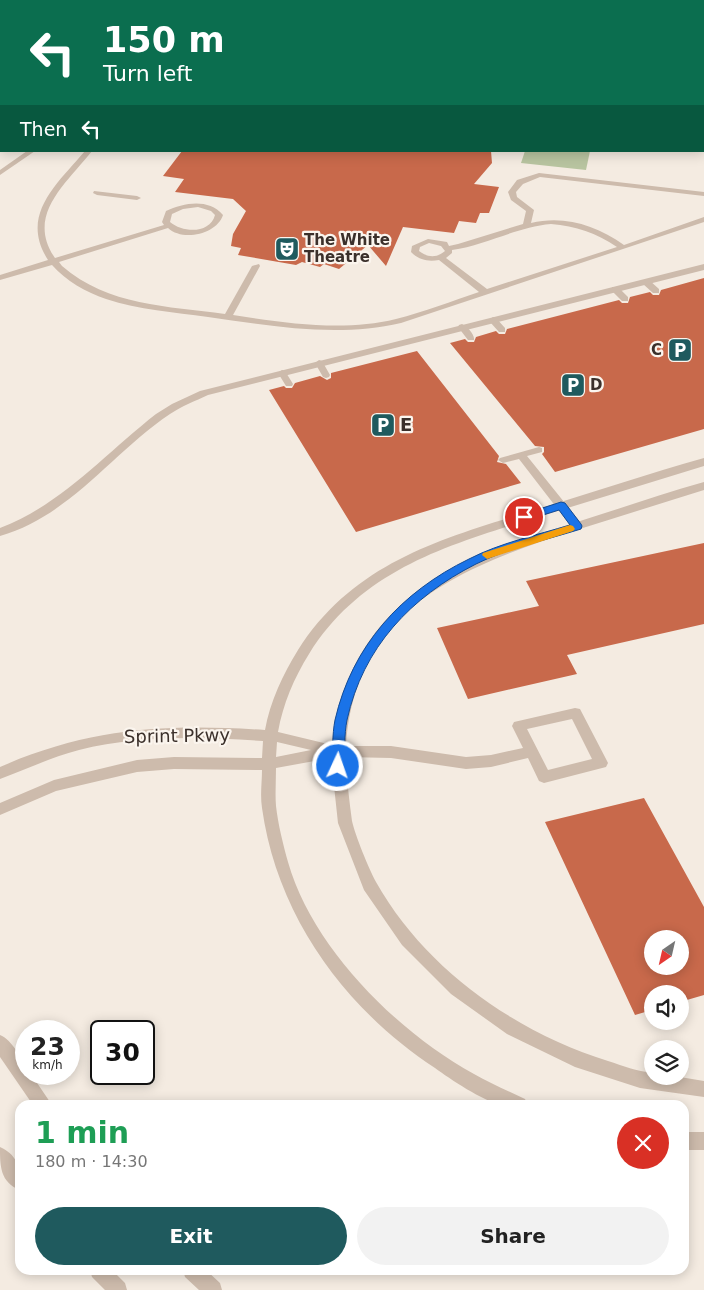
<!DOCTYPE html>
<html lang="en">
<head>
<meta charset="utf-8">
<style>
  :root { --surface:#fff; --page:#f2f2f2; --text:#222; --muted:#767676; --accent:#1f5a5e }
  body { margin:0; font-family:"DejaVu Sans",sans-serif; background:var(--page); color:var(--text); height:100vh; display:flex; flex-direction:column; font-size:19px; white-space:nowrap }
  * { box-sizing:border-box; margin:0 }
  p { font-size:16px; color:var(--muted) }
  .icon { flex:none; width:28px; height:28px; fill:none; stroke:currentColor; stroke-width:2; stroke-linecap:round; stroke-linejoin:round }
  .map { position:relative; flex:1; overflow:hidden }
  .panel { position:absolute; left:15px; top:1100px; width:674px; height:175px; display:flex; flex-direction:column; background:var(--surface); border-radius:15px; box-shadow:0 2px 12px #0003 }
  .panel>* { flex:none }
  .guide { position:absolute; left:0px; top:0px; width:705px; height:152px; box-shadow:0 2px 12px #0003; background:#0b6e4f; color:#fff; overflow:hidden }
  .needle { width:32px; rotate:214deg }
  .buttons { position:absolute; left:644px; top:930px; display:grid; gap:10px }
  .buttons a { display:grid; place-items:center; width:45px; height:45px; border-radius:50%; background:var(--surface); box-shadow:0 2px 12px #0003; font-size:25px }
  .speed { position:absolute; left:15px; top:1020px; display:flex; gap:10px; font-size:25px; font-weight:700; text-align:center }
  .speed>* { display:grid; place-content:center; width:65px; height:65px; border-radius:50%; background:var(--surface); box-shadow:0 2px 12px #0003; line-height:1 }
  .speed small { font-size:12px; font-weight:400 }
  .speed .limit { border:2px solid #111; border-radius:8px; background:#fff; color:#111 }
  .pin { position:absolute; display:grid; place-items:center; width:42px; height:42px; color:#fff; margin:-21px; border:2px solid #fff; border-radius:50%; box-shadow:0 1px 5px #0007 }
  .me { position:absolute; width:55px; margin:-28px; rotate:3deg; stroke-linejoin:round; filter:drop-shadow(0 0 4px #0008) }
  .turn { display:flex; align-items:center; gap:18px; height:105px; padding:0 20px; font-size:22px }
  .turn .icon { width:65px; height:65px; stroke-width:2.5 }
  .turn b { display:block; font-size:35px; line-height:42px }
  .then { display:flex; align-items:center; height:48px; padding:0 20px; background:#0003; gap:10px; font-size:19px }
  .round { display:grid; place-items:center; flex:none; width:52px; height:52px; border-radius:26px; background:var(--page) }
  .headline { display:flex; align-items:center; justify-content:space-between; height:85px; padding:0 20px }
  h1 { font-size:30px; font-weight:800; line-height:38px; color:#1e9e55 }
  .action { display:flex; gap:10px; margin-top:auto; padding:10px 20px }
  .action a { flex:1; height:58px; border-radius:30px; background:var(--accent); color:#fff; font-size:20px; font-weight:800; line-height:58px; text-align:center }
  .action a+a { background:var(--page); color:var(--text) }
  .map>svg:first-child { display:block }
  .green { fill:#b8c4a0 }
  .building { fill:#c8694b; fill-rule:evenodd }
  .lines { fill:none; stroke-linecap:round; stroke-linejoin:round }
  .service { fill:#cdbbac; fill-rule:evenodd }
  .minor { fill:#cdbbac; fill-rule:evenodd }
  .tertiary { fill:#cdbbac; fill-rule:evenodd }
  .route { fill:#1a73e8; stroke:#114b97 }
  .slow { fill:#f59e0b }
  .labels { text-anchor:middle; stroke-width:4.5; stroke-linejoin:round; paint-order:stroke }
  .far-poi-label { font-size:15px; font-weight:bold; fill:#3b302b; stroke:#fbf5ee; text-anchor:start }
  .poi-label { font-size:18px; font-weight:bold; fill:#3b302b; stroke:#fbf5ee; text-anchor:start }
  .street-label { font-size:18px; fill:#3b302b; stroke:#fbf5ee }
</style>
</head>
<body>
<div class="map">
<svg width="704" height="1290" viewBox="0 0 704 1290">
  <rect width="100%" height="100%" fill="#f4ebe1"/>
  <path class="green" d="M525,151H590L586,170L521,163Z"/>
  <path class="building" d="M182,151H491L492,163L474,184L499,187L489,213H480L476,223L459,221L454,233L403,227L386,266L368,245L339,269L324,264L320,267L302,262L296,265L238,255L241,248L231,246L233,234L246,211L233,199L175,192L184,179L163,176Z
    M704,278V429L555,472L542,454L544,452V447L535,446L450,343L465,339L468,342H474L476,337L496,331L499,334H505L507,329L619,300L622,303H628L630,297L650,292L653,295H659L661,290Z
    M417,351L499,456L497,462L506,464L521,483L356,532L269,390L284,386L286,388H292L295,383L320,376L327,380L331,378V373Z
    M704,543V624L567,655L577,674L468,699L437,628L539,606L526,581Z
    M644,798L704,907V995L680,1002V994H652V1010L635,1015L545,822ZM652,939H680V966H652Z"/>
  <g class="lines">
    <path class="service" d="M60,0H69L70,1H61Z
      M170,0H182L183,1H171Z
      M1,12V16L0,17V13Z
      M1,28V32L0,33V29Z
      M0,59H1V64H0Z
      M0,105H1V109H0Z
      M0,138H1V143H0Z
      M27,151H35L0,175V170Z
      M85,151H92C67,183 25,215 55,258L164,225L162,222L166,211C184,203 208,198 223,215C217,234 183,242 168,228L59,262L62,266C108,306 168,306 225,314L252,266L259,264L260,266L233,315C286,323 343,332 396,319C424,312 452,301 479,292L439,260C428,262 419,260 411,252L412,246L428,239L447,242L449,246L458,244L523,224L526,211L511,200L508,192L517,180L539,173L704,192V196L540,177L523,184L516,192L517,197L534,210L531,223C564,215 596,225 624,245L704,217V222L401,323C337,338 272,326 208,317C174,312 139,310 106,299C86,292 66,281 52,265L0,280V275L48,260C19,215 57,184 85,151ZM198,207L211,211L215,215C210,234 183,233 170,222L172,214L183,209ZM551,224C576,226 596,233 617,247L487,289L446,258L452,253V250C486,245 517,227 551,224ZM429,243L441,246L445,251C437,258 428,258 419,251L420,247Z
      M94,191L137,196L141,198L137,200L97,195L93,193Z
      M643,280H649L659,289V293H653L643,284Z
      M612,287H618L628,297V301H622L612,291Z
      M493,317L496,318L505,328V332H499L490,322L489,320Z
      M462,324C467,326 475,335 474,340H468L458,327L459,325Z
      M319,360L322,361L330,375L329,377L326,378L323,377L315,363Z
      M282,370L285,371L293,384L292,386H286L278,373Z
      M539,447L542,448V452L527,456L581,523L582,526L581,529H573L519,459L503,463L498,460L500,458Z"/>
    <path class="minor" d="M622,0H634L635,1H623Z
      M704,264V270L208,395C195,401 182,406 170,414C112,453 70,516 0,536V528C61,505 106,453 156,414L172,404L200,391Z
      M704,458V466C652,482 600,498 548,514C455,543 364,566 309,654C294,678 283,704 278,732L332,745C335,712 345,680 362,652C411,572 493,548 577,522C619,509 661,494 704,482V490C659,504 615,518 570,532C458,568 355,610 346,746H391L466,757L491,755L523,748L512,726L514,722L575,708L580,709L606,759L608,763L606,767L544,783L539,781L528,758L491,767L466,769L391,758L345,757C347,778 349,800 352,821C355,835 369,869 376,882C425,969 515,1032 608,1061C623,1066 637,1071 652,1073V1076H674L704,1081V1097L640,1088L575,1067L507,1034L451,994L402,945L364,890L338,823L331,758L276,768C276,781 275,794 276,806C278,824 283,844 288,862C312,947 397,1032 474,1074C490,1083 508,1091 525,1099L528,1105C519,1105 509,1107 501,1105C483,1101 450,1079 435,1068C345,1009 277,916 262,808C260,795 262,782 262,770L174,769L137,772L56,791L0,815V803L54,780L137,760L174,757L262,758L263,741C203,737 139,735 79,750C52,757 27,769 0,779V767C92,727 167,724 265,730C270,702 283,674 298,650C356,559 448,537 544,507C597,491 650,473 704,458ZM572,719L592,759L548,770L527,729ZM277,742L311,750L276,757Z
      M684,1132H704V1150H684Z"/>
    <path class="tertiary" d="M0,1035C11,1039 26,1062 26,1074H31L52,1105H33L0,1057Z
      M0,1147C20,1156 20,1171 20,1190C0,1182 0,1166 0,1147Z
      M90,1270H112L125,1283L127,1290H105L92,1277Z
      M183,1270H206L220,1283L222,1290H199L185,1277Z"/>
  </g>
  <path class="route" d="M561,502L565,503L581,524L582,526L581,529C546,540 508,548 476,564C411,597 363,647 347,720C344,735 345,751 344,766L343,770L338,771L334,770L332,766C333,751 332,735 335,720C352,646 401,592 469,559C500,543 537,535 570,525L559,510L524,521L519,517L521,515Z"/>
  <path class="slow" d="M570,525L573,526L575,529L573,531L487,559L482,555L483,553Z"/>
  <defs>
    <symbol id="theatre-square" viewBox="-11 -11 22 22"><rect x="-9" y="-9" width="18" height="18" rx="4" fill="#1f5a5e" stroke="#fbf5ee"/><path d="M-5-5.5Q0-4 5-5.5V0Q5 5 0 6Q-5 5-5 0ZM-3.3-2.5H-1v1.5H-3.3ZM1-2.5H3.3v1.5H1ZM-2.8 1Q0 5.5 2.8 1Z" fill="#fff"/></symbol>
    <symbol id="parking-square" viewBox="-11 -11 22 22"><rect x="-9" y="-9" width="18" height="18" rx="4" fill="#1f5a5e" stroke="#fbf5ee"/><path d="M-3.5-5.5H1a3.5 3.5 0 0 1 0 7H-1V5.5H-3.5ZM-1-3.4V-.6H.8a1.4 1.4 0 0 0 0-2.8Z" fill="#fff"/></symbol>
  </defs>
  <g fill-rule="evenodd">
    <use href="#theatre-square" x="273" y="235" width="28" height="28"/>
    <use href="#parking-square" x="666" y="336" width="28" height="28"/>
    <use href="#parking-square" x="559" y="371" width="28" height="28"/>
    <use href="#parking-square" x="369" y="411" width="28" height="28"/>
  </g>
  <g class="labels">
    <g class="far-poi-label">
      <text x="304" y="245">The White<tspan x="304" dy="17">Theatre</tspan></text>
      <text x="662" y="355" text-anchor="end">C</text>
      <text x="590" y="390">D</text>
    </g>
    <g class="poi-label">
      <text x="400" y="431">E</text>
    </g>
    <g class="street-label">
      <text transform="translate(177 736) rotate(-1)" y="6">Sprint Pkwy</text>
    </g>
  </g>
</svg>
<div class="buttons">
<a><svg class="needle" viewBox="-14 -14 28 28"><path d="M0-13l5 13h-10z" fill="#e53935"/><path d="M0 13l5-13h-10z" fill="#767676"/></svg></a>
<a><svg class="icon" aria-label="sound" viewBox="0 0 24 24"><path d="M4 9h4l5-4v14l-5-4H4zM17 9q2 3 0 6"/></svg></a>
<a><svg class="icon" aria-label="layers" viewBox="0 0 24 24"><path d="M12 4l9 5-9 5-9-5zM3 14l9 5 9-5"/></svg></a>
</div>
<div class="speed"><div>23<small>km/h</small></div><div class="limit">30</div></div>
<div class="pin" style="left:524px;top:517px;background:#d93025"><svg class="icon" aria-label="arrive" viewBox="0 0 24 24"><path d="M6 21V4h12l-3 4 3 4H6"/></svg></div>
<svg class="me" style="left:338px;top:766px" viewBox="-20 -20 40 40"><circle r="17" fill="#1a73e8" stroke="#fff" stroke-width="3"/><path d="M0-11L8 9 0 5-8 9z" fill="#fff"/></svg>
<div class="guide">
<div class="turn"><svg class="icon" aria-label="left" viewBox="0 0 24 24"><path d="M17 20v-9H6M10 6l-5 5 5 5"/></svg><div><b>150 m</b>Turn left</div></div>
<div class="then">Then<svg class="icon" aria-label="left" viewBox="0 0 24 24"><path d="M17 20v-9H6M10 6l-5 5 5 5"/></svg></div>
</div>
<section class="panel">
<div class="headline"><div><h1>1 min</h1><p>180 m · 14:30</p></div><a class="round" style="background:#d93025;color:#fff"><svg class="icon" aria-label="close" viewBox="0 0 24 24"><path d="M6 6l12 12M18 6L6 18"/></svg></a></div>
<div class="action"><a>Exit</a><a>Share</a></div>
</section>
</div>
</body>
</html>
